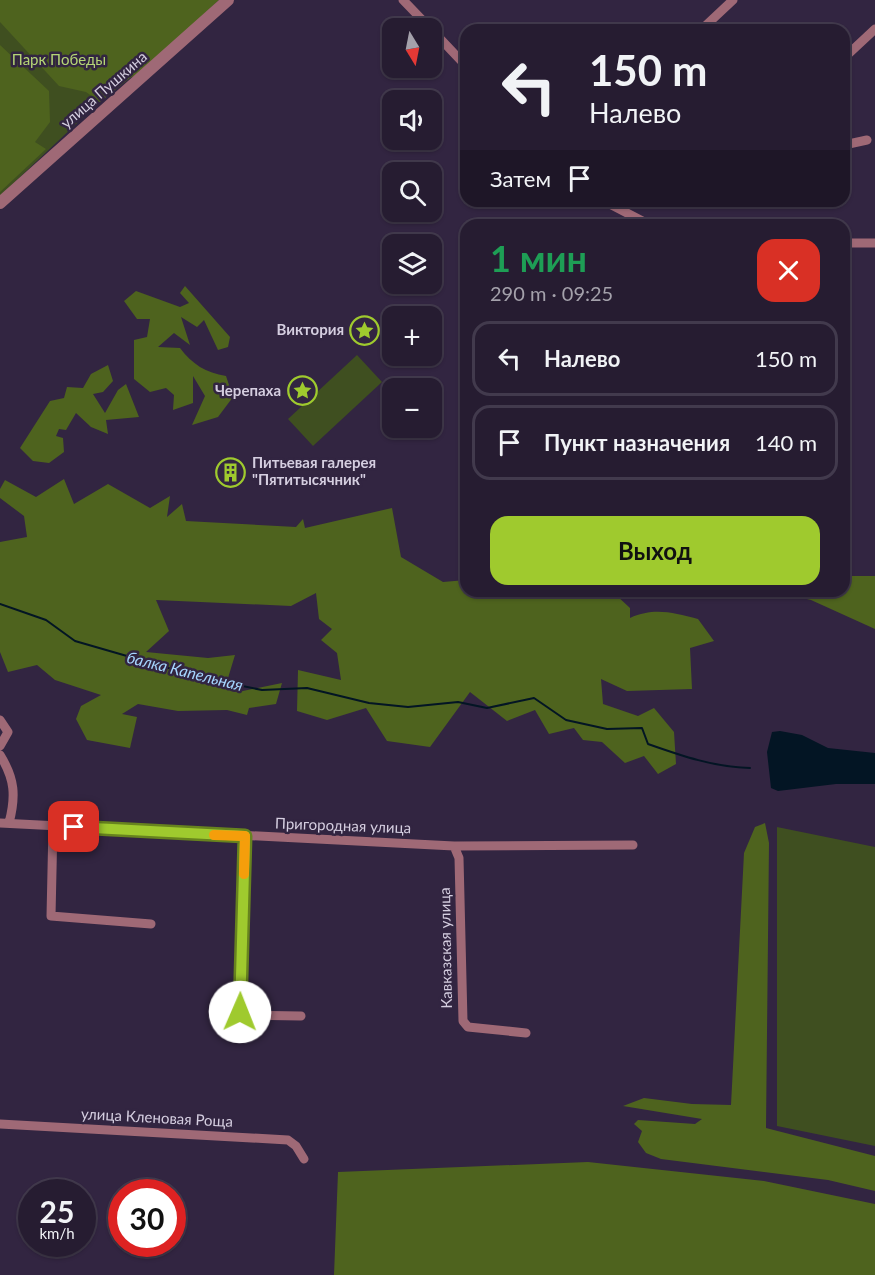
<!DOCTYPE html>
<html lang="ru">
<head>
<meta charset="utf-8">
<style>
  :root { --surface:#261c31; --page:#32293d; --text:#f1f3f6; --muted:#a4a1ab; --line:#423a4d; --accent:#9fca2e }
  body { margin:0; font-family:Lato,sans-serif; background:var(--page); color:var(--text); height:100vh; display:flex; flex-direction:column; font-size:22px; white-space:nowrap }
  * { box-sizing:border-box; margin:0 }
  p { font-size:20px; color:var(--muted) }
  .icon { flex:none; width:33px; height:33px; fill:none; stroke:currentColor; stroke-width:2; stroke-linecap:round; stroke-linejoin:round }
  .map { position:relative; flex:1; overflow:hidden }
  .details { position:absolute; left:460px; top:219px; width:390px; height:378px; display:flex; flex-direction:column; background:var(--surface); border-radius:18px; box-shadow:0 2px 4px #0004,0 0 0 2px var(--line) }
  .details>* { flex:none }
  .banner { position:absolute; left:460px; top:24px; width:390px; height:183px; border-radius:18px; box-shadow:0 2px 4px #0004,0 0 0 2px var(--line); background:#261c31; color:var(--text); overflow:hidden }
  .needle { width:39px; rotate:170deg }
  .tools { position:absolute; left:382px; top:18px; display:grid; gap:12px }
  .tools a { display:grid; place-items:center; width:60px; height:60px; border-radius:12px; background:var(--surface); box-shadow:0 2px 4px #0004,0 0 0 2px var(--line); font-size:30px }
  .speed { position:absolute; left:18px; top:1179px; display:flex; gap:12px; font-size:30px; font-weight:700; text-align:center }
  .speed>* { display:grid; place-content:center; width:78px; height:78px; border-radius:50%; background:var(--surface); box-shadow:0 2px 4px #0004,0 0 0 2px var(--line); line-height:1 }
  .speed small { font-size:15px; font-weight:400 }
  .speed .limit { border:9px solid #d22; background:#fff; color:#111 }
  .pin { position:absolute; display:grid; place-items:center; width:51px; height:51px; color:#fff; margin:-26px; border-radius:12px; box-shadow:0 3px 9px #0006 }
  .me { position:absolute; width:66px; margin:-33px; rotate:1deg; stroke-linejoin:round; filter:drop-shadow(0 0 4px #0008) }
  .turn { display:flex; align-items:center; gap:21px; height:126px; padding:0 30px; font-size:27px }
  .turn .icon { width:78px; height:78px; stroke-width:2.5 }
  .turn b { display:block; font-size:42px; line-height:51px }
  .then { display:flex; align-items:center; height:57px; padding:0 30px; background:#0003; gap:12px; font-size:22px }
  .round { display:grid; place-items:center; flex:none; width:63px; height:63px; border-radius:18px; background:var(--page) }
  .overview { display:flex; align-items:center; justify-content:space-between; height:102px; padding:0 30px }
  h1 { font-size:36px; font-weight:700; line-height:45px; color:#1e9e55 }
  .action { display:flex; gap:12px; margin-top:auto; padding:12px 30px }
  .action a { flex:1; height:69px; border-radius:18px; background:var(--accent); color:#111; font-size:24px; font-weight:700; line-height:69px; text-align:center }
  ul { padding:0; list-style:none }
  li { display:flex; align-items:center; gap:18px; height:75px; margin:0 12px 9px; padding:0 18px; border:3px solid var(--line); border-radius:18px }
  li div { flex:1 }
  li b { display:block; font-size:22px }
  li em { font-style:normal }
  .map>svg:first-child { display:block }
  .green { fill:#3f4f20 }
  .forest { fill:#4e631e }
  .water { fill:#031524 }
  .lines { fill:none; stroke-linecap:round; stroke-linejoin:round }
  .stream { stroke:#031524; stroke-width:2 }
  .minor { stroke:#9f6976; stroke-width:9 }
  .tertiary { stroke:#9f6976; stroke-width:12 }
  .route-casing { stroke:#67831e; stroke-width:15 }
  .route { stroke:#9fca2e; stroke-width:10 }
  .slow { stroke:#f59e0b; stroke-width:10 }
  .labels { text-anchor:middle; stroke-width:5; stroke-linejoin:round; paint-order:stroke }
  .park-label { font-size:15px; fill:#b5d576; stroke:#322541 }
  .street-label { font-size:15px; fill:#d5cee0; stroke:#322541 }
  .poi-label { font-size:15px; font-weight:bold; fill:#d5cee0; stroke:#322541; text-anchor:end }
  .water-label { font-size:16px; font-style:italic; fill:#a5d5fe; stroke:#322541 }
</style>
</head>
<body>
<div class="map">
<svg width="875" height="1275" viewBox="0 0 875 1275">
  <rect width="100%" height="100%" fill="#322541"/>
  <path class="green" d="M0,0H207L0,196Z
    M357,355L382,382L313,446L288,419Z
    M777,827L875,847V1146L777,1126Z"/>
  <path class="forest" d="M0,0H219L141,73L130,78L100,102L86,92L59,86L0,22Z
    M0,45L49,91L50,122L35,142L46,149L0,192Z
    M185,286L230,337L228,347L218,350L204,320L197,327L181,317L190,345L174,333L158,347L180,348C192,364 206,373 226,376L233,397L218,417L192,425L205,396L193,376V403L173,410L174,395L166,388L150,392L134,379V340L147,337L150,319H137L124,301L136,291L180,307L189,303L180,293Z
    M108,365L113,381L103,392L93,394L105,413L118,390L126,384L139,417L106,420L108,434L91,427L76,413L66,430L59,429L56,436L63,438L64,452L49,463L33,461L20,448L50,401L64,398L67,387L83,388L91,374Z
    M64,479L74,504L108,484L150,508L170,496L167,517L182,504L186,521L296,527L303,519L305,528L392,508L401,557L443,582L466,580V591H615L616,595L630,608V618C655,607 673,613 698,619L714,641L690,648L692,689L627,691L601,679L603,704L638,716L654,708L674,732L676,764L658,774L644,756L625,763L602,742L583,740L574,728L549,734L535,710L507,721L470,692L430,747L387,741L366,708L327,720L297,711L298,670L341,680L337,653L321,640L332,629L319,619L316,593L291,606L156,600L169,631L146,652L208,658L235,655L228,678L238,692L282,683L276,704L249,708L247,715L227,710L178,711L138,704L122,714L137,717L130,748L87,740L76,719L81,706L101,695L55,680L37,665L8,672L0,652V542L27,537L24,516L0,498V489L5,480L36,497Z
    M845,576H875V629L811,600L774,591H844Z
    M765,823L769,843L766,1128L875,1156V1191L828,1180L661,1159L646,1153L638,1142L642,1131L634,1124L638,1120L695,1124L702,1119L623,1106L644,1098L692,1104L731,1105L744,853L755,827Z
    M588,1162L764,1181L875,1204V1275H334L338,1172Z"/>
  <path class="water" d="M780,731L802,735L828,748L875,753V784H836L778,791L771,788L767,752L772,732Z"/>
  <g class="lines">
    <path class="stream" d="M0,604L46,620L75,641L203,678L262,690L307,688L369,703L408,707L458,702L487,708L534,698L566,720L607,729L642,728L648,744C682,756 714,767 750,768"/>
    <path class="minor" d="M403,0L430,28
      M432,30L466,66
      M701,30L733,0
      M844,58L875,29
      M844,145L867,140
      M604,201L650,225
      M844,243H875
      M0,720L8,732L0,746
      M0,755C15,779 16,796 9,823
      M0,823L454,846L633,845
      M53,825L51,916L151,924
      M245,836L240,1012L242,1015L301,1016
      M454,846L459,858L463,1021L468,1027L526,1033
      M0,1124L288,1140L296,1146L304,1159"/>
    <path class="tertiary" d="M0,203L228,0"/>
  </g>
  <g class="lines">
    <defs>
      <path id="route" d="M74,827L245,836L240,1012"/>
    </defs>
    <use href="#route" class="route-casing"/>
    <use href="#route" class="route"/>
    <path class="slow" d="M214,835L245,836L244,874"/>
  </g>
  <defs>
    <symbol id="sight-ring" viewBox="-11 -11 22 22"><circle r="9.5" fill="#322541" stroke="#9fca2e" stroke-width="1.5"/><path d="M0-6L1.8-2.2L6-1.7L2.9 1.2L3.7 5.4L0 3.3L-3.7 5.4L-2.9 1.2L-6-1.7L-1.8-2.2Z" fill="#9fca2e"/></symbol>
    <symbol id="building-ring" viewBox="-11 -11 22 22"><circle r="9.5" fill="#322541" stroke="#9fca2e" stroke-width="1.5"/><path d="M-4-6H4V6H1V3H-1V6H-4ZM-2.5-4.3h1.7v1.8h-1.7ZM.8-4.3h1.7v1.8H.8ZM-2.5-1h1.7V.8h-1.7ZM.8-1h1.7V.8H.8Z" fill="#9fca2e"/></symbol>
  </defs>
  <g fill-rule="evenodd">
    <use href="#sight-ring" x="348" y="314" width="33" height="33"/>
    <use href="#sight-ring" x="286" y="374" width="33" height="33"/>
    <use href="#building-ring" x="214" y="456" width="33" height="33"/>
  </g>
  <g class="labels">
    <g class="park-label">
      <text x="59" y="65">Парк Победы</text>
    </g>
    <g class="street-label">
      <text transform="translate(104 90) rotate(-41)" y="5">улица Пушкина</text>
      <text transform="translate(343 826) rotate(2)" y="5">Пригородная улица</text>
      <text transform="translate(446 948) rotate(-91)" y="5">Кавказская улица</text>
      <text transform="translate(157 1118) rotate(3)" y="5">улица Кленовая Роща</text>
    </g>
    <g class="poi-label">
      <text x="344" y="335">Виктория</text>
      <text x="281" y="396">Черепаха</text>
      <text x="252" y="468" text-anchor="start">Питьевая галерея<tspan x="252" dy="17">"Пятитысячник"</tspan></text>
    </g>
    <g class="water-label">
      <text transform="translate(185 671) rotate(14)" y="6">балка Капельная</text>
    </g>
  </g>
</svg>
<div class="tools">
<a><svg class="needle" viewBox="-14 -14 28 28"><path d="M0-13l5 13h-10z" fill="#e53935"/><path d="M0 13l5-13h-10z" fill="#a4a1ab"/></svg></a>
<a><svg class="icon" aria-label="sound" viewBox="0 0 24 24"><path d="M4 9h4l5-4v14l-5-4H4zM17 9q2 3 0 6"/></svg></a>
<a><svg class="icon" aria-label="search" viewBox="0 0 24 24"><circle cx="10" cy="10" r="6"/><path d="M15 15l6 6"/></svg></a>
<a><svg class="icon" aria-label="layers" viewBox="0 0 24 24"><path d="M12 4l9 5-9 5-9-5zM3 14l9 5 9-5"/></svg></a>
<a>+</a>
<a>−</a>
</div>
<div class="speed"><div>25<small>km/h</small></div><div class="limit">30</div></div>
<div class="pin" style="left:74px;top:827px;background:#d93025"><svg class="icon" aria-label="arrive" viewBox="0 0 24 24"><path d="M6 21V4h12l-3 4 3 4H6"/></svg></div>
<svg class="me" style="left:240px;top:1012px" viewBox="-20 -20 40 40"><circle r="19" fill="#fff"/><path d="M0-13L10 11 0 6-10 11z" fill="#9fca2e"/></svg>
<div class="banner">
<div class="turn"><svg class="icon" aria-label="left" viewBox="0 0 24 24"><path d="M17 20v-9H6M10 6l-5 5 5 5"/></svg><div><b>150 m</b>Налево</div></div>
<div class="then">Затем<svg class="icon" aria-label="arrive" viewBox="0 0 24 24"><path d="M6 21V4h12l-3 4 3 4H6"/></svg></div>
</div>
<section class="details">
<div class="overview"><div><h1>1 мин</h1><p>290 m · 09:25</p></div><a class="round" style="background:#d93025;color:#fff"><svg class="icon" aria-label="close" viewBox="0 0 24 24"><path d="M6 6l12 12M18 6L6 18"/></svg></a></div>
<ul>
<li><svg class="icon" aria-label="left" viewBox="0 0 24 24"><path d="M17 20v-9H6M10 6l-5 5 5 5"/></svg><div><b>Налево</b></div><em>150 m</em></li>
<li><svg class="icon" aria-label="arrive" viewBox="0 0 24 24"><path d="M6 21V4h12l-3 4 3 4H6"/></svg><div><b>Пункт назначения</b></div><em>140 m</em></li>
</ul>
<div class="action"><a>Выход</a></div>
</section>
</div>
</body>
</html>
